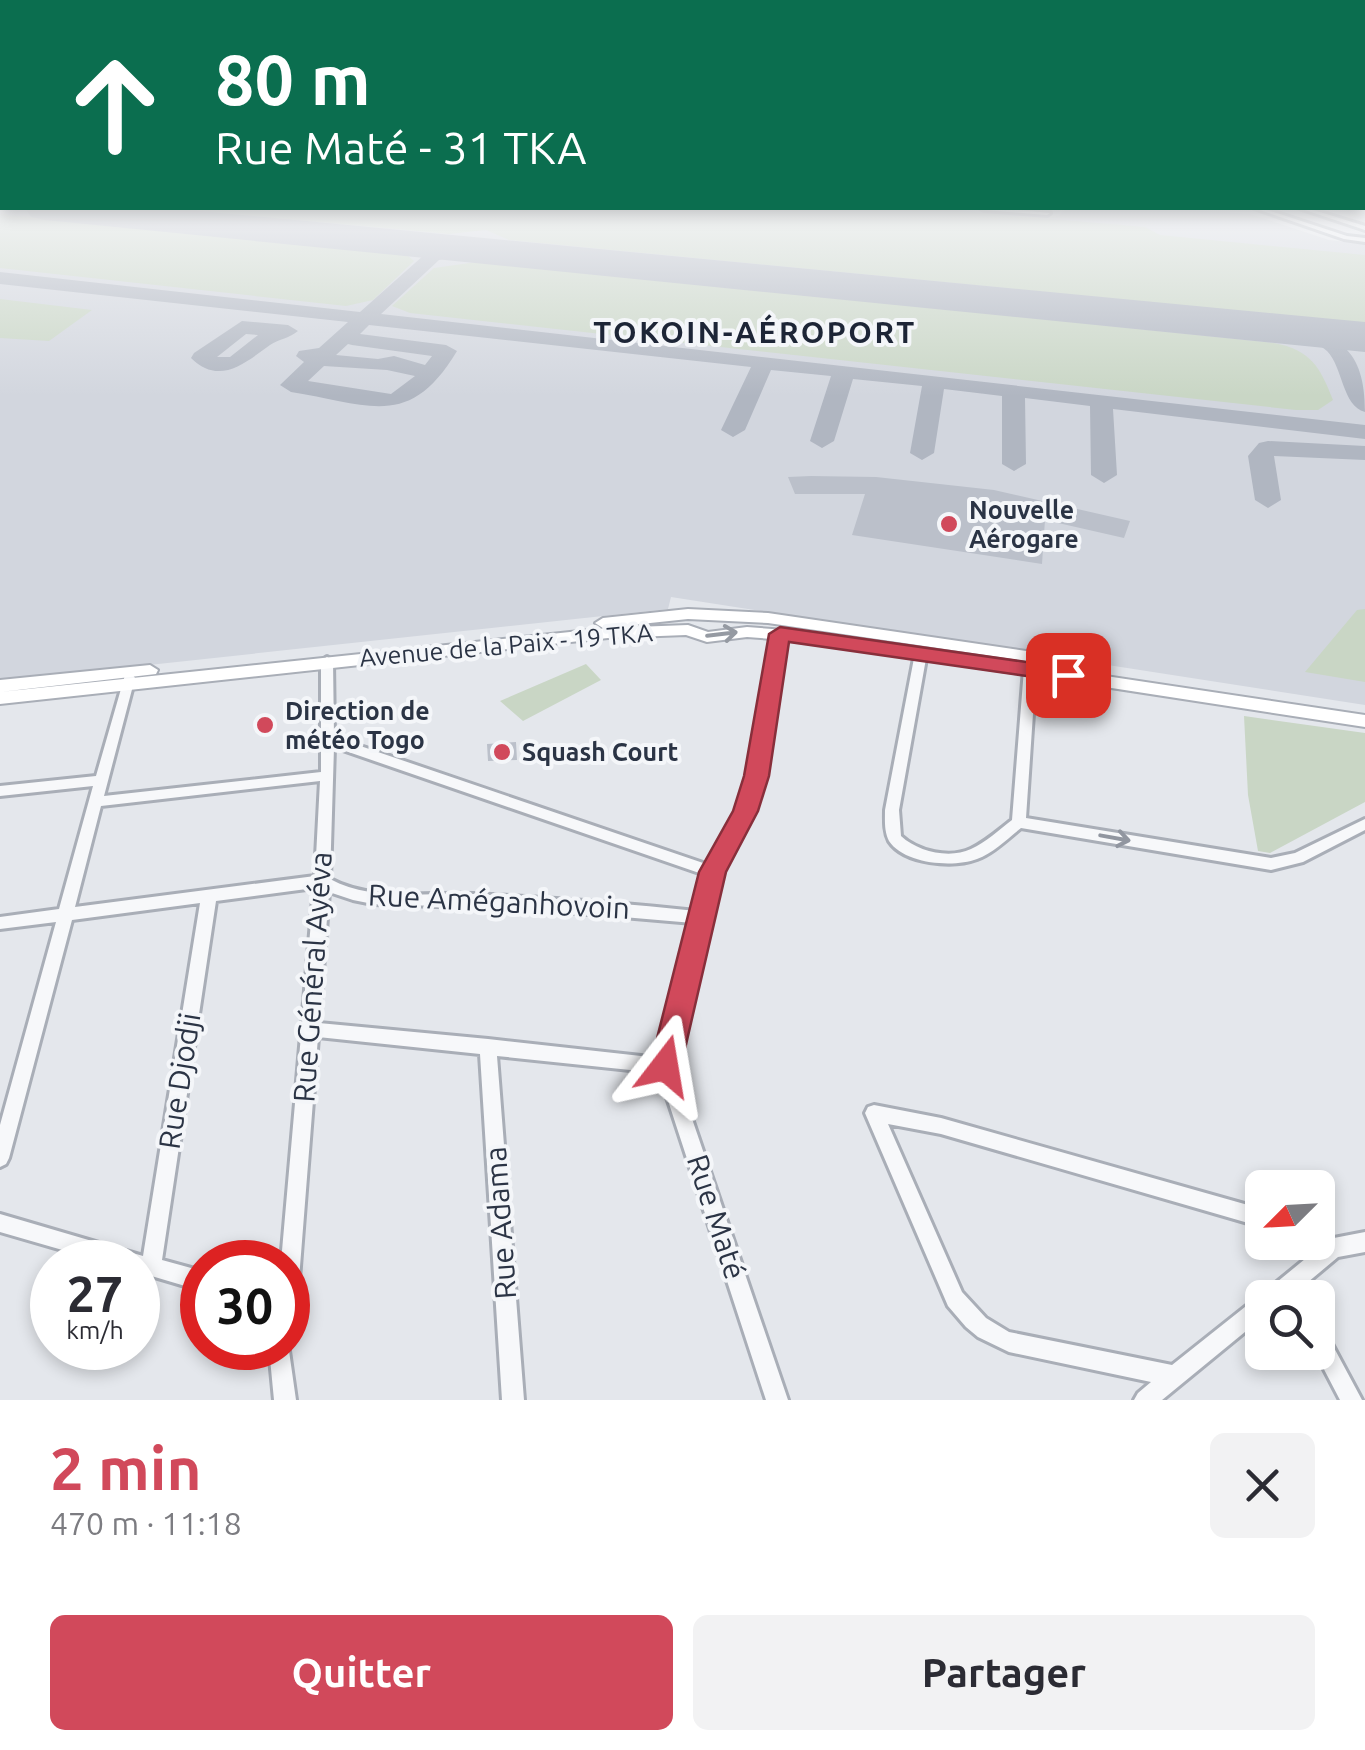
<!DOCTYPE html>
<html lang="fr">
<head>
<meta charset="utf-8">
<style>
  :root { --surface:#fff; --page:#f2f2f3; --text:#2b2b33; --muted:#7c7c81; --accent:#d1495b }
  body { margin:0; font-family:Ubuntu,sans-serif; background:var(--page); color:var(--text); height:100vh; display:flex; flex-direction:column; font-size:38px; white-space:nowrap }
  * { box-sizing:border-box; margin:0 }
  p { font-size:32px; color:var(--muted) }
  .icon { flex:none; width:55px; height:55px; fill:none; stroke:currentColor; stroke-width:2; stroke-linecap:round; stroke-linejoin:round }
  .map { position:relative; height:1400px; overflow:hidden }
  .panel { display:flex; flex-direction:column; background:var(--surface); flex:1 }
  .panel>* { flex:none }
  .banner { position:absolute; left:0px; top:0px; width:1365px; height:210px; box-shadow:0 5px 15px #0003; background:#0b6e4f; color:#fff; overflow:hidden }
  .needle { width:65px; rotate:246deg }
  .buttons { position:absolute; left:1245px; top:1170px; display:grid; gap:20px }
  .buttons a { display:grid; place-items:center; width:90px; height:90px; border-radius:15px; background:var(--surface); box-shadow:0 5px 15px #0003; font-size:50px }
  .speed { position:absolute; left:30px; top:1240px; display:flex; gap:20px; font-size:50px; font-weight:700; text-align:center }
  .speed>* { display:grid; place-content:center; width:130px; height:130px; border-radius:50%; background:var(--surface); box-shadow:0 5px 15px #0003; line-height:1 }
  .speed small { font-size:25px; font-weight:400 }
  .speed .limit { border:15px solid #d22; background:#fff; color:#111 }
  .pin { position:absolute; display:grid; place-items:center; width:85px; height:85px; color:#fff; margin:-42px; border-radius:20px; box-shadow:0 5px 15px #0006 }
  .me { position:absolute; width:110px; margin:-55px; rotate:14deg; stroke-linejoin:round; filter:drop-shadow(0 0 8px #0008) }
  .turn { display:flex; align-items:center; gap:35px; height:210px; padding:0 50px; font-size:45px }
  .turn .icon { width:130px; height:130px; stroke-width:2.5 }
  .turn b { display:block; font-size:70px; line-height:85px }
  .round { display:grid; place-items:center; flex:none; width:105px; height:105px; border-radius:15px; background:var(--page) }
  .overview { display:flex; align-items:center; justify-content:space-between; height:170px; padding:0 50px }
  h1 { font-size:60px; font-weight:700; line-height:75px; color:var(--accent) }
  .action { display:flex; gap:20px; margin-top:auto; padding:20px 50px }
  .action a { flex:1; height:115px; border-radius:15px; background:var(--accent); color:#fff; font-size:40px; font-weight:700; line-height:115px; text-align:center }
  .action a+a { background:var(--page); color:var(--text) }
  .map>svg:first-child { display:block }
  .built { fill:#d2d6de }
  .green { fill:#c9d6c5 }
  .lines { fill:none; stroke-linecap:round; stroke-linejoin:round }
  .taxiway { fill:#b0b6c1; fill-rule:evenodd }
  .runway { fill:#b0b6c1; fill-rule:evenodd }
  .building { fill:#bbc0ca }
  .minor-casing { stroke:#a9aeb7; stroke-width:6 }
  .secondary-casing { stroke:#a9aeb7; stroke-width:4 }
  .minor { fill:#f7f8fa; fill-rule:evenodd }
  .secondary { fill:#fff; fill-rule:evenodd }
  .oneway { stroke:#959aa2 }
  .oneway2 { stroke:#9196a0 }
  .route { fill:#d1495b; stroke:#882f3b; stroke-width:2.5 }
  .poi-dot { fill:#d1495b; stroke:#f4f6f9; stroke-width:4 }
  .labels { text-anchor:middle; stroke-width:8; stroke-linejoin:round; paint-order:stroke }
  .poi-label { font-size:25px; font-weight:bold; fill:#2b3445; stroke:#f4f6f9; text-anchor:start }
  .street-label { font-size:25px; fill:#2b3445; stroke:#f4f6f9 }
  .far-district-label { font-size:30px; font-weight:bold; letter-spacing:2.5px; fill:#1d2536; stroke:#f4f6f9 }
  .near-street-label { font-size:30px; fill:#2b3445; stroke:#f4f6f9 }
</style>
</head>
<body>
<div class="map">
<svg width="1365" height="1400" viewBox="0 0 1365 1400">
  <rect width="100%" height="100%" fill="#e4e7ec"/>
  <path class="built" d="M0,200L2,208H935L1043,217L1059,216L1066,208H1163L1250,214L1329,240L1365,244V705L671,597L668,609L0,681Z"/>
  <path class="green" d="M169,208H924L1145,227L1160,235L1365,255V323L509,240L486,230L449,234Z
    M0,214L407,255L414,261L373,300L346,306L0,268Z
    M484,261L1274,343C1311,350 1320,367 1333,400L1318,410H1296L410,313L392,306L434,268Z
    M0,299L92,310L49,341L0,338Z
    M1365,609V682L1305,672L1357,610Z
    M586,664L601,680L523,721L500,701Z
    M1244,716L1365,733V802L1270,853L1258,851L1248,795Z"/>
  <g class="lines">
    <path class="taxiway" d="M423,239L437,243L440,249L471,244L480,249L439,260L381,314L1365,425V439L1113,409L1117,475L1104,483L1091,475L1090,406L1025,398L1026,464L1014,471L1002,464V396L944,389L934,453L922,460L910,453L922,386L853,379L834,441L822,448L810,441L831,376L771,370L745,430L733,437L721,430L751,367L369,325L360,334L446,345L457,351C409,431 369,404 291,392L280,385L304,362L296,356L299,351L319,348L348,322L0,284V272L360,312L424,255L414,244ZM348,344L352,345L432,356L425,365L394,356L378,359L336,355ZM324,366L387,370L415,376L391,394L308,381Z
      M242,321L288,325L298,331C290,338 279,339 270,345C245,363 219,386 191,358L194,353ZM246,334L258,335L230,357H217Z
      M1280,322C1339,334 1365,348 1365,412C1342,406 1343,367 1327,351C1313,338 1291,337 1273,332L1270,328Z
      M1268,441L1365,446V460L1274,456L1281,500L1268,508L1255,500L1248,456L1259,443Z"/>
    <path class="runway" d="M25,208H169L1365,322V352L45,220L31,217Z"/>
  </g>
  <path class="building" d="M811,476L876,477L994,490L1130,521L1124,538L1045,520L1042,564L852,535L865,494H795L788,477Z
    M516,742L517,760L488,761L487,744Z"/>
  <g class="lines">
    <defs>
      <path id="minor" d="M981,208H1002L1050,213L1047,215L984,210Z
        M1254,208H1262L1347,236L1365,238V242L1344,239Z
        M1299,208H1307L1365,226V230Z
        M779,630L785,634L763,776L752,811L720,872L674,1066L788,1400H766L659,1073L497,1056L524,1400H502L480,1054L318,1037L298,1292L295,1299L288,1302V1262H281L314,888L216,901L162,1260L202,1271V1291L138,1272V1262H104L0,1232V1214L143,1256L200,903L72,920L9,1158L6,1164L0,1167V1125L56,922L0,929V917L59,909L93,786L0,796V786L96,776L125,675H133L135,678L104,796L321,772V661L327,657L333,661L334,737L709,865L738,811L749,776L773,634ZM334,747L705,875L696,911C622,903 548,898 473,894C427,892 372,902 330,879ZM320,781L315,876L75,907L101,806ZM329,892L353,900L373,904L530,909L693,923L659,1058L488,1039L319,1023Z
        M921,649L927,653L899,810L901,836C918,852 950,859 971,849C986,842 999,830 1012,820L1024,669L1030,665L1036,669L1026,818L1271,858L1295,853L1365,819V830L1303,862L1271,870L1021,828C1007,839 993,853 977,859C953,868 904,864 889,841C884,831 885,820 885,810L915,653Z
        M874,1105L941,1118L1262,1209V1227L941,1134L888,1124L962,1292L986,1318L1009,1332L1172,1365L1255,1299L1264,1297L1266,1291L1316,1250L1311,1248L1309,1242H1318V1232L1334,1238L1365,1232V1252L1338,1257L1289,1298H1262V1318L1162,1400H1134L1138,1393L1151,1382L1009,1352L978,1337L966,1327L948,1306L865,1113L868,1107Z
        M1318,1328L1325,1331L1362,1400H1340L1315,1352H1318Z
        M288,1344L296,1400H274L269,1348H288Z"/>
      <path id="secondary" d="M688,609L768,613L1053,655L1061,660L1053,665L768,623L688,619L603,628L595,623L603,618Z
        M688,625L708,632L747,627L812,632L1365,715V727L812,642L747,637L707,642L686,635L608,638L0,704V692L608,628Z
        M150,665L158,670L156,674L0,692V680Z"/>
    </defs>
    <use href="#minor" class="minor-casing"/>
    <use href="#secondary" class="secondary-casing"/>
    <use href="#minor" class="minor"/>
    <use href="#secondary" class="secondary"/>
  </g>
  <defs><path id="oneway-shaft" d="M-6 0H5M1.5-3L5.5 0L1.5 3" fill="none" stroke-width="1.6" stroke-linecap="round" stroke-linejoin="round" transform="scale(2.5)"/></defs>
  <use class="oneway" href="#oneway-shaft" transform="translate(722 634) rotate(-7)"/>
  <use class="oneway2" href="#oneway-shaft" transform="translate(1115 838) rotate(10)"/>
  <linearGradient id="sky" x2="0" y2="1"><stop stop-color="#8bb4dd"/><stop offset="0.51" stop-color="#f3f4f6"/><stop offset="1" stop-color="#f3f4f6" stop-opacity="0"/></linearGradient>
  <rect width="1365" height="396" fill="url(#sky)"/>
  <path class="route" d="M780,627L1068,668L1079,675L1068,682L789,642L769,776L758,811L726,872L681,1066L676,1076L665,1080L654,1076L650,1066L699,872L733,811L744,776L769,634Z"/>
  <g class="poi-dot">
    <circle cx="949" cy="524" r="10"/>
    <circle cx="265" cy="725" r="10"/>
    <circle cx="502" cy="752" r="10"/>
  </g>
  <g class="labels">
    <g class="poi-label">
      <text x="969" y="519">Nouvelle<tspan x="969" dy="29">Aérogare</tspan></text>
      <text x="285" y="720">Direction de<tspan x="285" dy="29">météo Togo</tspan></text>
      <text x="522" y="761">Squash Court</text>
    </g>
    <g class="street-label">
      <text transform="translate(506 645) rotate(-5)" y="9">Avenue de la Paix - 19 TKA</text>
    </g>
    <g class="far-district-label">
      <text x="755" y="343">TOKOIN-AÉROPORT</text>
    </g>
    <g class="near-street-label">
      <text transform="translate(499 902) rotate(3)" y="10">Rue Améganhovoin</text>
      <text transform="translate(313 977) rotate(-86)" y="10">Rue Général Ayéva</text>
      <text transform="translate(180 1081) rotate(-81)" y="10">Rue Djodji</text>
      <text transform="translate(716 1217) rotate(72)" y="10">Rue Maté</text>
      <text transform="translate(501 1223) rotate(-94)" y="10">Rue Adama</text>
    </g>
  </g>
</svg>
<div class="buttons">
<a><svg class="needle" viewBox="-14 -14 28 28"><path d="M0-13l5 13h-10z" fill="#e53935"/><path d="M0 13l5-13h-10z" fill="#7c7c81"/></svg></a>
<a><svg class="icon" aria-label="search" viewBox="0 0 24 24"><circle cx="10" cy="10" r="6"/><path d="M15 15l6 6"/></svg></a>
</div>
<div class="speed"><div>27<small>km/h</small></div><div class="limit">30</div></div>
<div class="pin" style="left:1068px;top:675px;background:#d93025"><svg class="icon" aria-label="arrive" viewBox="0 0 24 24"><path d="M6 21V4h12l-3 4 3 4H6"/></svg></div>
<svg class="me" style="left:665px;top:1066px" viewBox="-20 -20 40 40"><path d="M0-17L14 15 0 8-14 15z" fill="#d1495b" stroke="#fff" stroke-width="4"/></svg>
<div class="banner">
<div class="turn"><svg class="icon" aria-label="ahead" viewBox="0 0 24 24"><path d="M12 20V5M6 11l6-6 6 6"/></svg><div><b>80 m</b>Rue Maté - 31 TKA</div></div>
</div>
</div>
<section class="panel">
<div class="overview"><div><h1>2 min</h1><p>470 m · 11:18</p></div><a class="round"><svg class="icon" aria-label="close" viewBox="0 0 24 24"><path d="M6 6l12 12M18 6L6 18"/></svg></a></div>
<div class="action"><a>Quitter</a><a>Partager</a></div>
</section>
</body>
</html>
